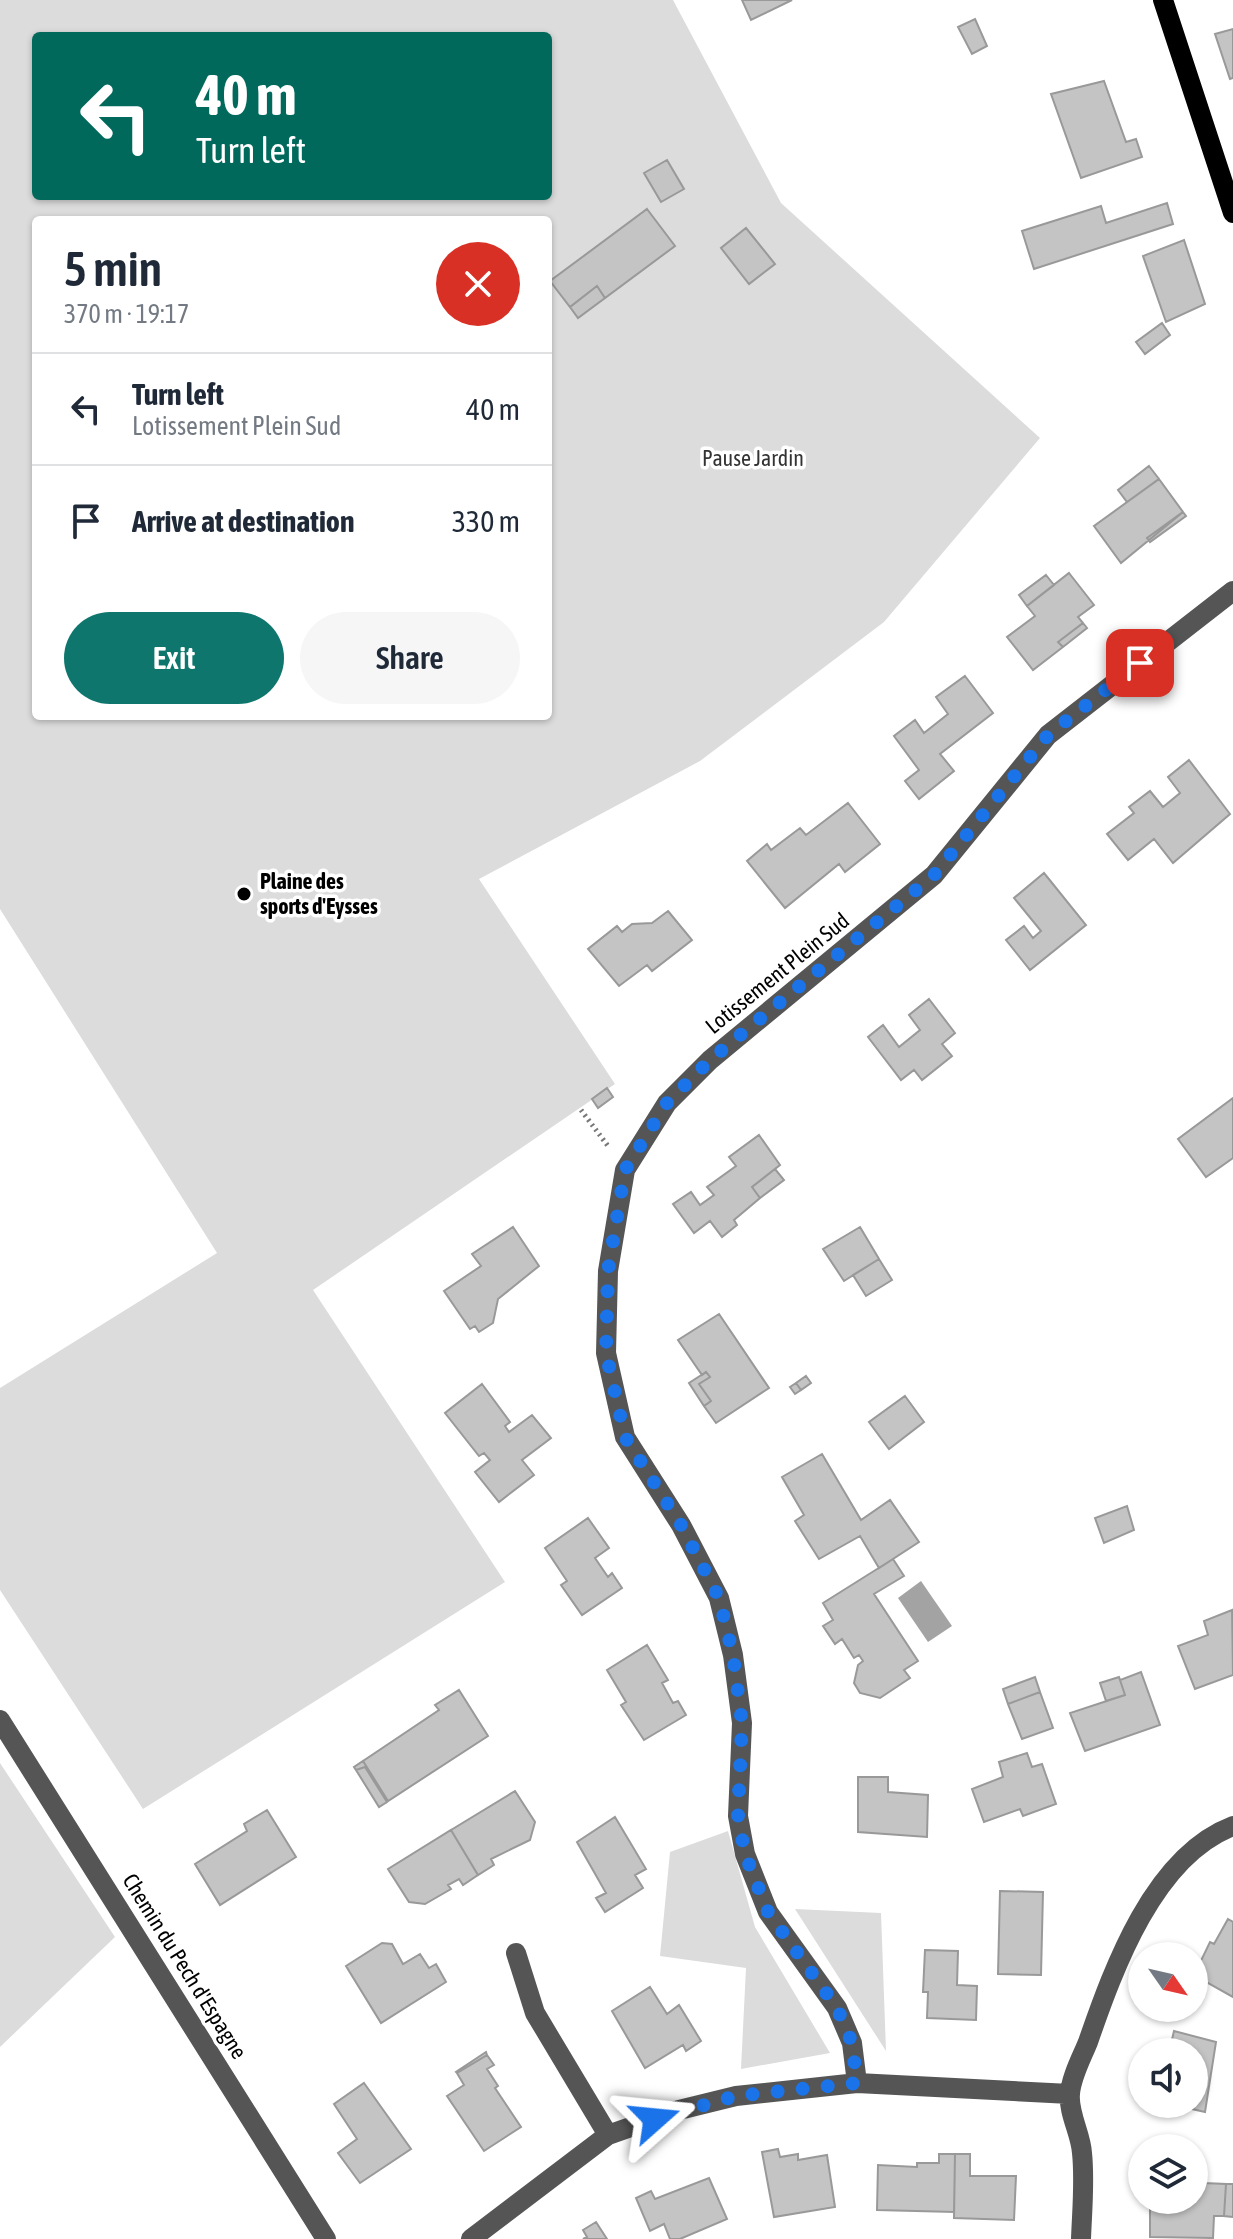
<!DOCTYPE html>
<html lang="en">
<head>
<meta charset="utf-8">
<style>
  :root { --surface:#fff; --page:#f6f6f7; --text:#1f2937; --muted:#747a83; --line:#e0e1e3; --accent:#0f766e }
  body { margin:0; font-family:"Asap Condensed",sans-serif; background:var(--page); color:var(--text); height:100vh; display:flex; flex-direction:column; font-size:30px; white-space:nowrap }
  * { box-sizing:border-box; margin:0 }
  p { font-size:26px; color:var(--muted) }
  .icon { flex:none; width:44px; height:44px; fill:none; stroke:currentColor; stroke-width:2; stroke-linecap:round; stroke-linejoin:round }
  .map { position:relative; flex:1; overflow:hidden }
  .details { position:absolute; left:32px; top:216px; width:520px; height:504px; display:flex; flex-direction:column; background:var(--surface); border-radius:8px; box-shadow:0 2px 6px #0004 }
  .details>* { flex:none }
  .guide { position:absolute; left:32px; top:32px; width:520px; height:168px; border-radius:8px; box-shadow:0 2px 6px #0004; background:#00695c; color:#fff; overflow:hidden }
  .needle { width:52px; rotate:124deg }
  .tools { position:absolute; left:1128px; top:1942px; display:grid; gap:16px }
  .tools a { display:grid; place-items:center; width:80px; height:80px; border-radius:50%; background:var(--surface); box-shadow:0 2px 6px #0004; font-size:40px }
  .pin { position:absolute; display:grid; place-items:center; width:68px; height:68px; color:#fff; margin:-34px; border-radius:16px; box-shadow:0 4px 12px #0006 }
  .me { position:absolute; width:88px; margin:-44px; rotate:72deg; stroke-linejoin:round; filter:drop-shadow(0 0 6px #0008) }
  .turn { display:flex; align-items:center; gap:28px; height:168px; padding:0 32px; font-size:36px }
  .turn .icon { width:104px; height:104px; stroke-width:2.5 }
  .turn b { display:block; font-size:56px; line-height:68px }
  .round { display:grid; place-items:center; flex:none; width:84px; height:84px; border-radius:42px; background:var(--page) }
  .headline { display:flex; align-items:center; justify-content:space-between; height:136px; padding:0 32px }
  h1 { font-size:48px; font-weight:600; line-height:60px }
  .action { display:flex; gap:16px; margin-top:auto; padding:16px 32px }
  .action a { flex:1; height:92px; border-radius:48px; background:var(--accent); color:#fff; font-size:32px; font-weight:600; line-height:92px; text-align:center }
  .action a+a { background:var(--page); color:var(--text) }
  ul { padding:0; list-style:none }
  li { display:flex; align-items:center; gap:24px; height:112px; padding:0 32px; border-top:2px solid var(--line) }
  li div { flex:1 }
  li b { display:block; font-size:30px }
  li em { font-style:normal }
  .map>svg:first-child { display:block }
  .green { fill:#dcdcdc; fill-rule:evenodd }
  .water { fill:#a3a3a3 }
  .building { fill:#c4c4c4; stroke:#999; stroke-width:2 }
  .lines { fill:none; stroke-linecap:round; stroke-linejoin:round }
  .path { stroke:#777; stroke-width:5; stroke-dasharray:2 4; stroke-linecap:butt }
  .minor { stroke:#555; stroke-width:20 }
  .major { stroke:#000; stroke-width:20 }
  .route { stroke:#1a73e8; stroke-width:14; stroke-dasharray:0 25.2 }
  .poi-dot { fill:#000; stroke:#fff; stroke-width:3 }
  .labels { text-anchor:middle; stroke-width:7; stroke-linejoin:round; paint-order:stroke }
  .park-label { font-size:22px; fill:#333; stroke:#fff }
  .poi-label { font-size:22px; font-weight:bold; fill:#000; stroke:#fff; text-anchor:start }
  .street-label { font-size:22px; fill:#000; stroke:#fff }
</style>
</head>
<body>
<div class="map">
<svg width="1233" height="2239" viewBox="0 0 1233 2239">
  <rect width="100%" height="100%" fill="#fff"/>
  <path class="green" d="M0,0H673L781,203L1040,438L884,622L700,761L479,879L615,1084L313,1290L505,1582L143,1809L0,1590V1388L217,1253L0,909ZM36,36H548V196H36ZM36,220H548V716H36Z
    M0,1763L115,1937L0,2047Z
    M728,1831L755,1927L830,2053L741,2069L746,1968L660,1956L670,1852Z
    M795,1909L881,1913L886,2051Z"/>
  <path class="water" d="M921,1581L952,1626L928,1642L898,1598Z"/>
  <path class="building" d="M742,0H792L751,20Z
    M975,19L987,46L972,54L958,27Z
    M1233,29V78L1230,79L1215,34Z
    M1104,81L1126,142L1136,139L1142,157L1081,178L1051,94Z
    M667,160L684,189L661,202L644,173Z
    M1167,203L1173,224L1034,269L1022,231L1101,206L1106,223Z
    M647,209L675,246L605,298L597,286L570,307L550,281Z
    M746,228L775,264L749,284L721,248Z
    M1184,240L1205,304L1166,322L1143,256Z
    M597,286L605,298L578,318L570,307Z
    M1162,323L1170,335L1145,354L1136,342Z
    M1149,466L1159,479L1127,502L1118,490Z
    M1159,479L1183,512L1121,563L1094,526Z
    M1183,512L1186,516L1150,542L1147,538Z
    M1069,573L1094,605L1078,617L1083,623L1058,642L1063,647L1033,670L1007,637L1035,616L1027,606Z
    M1046,575L1054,585L1027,606L1019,595Z
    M1083,623L1087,628L1063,647L1058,642Z
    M965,676L993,713L940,754L954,771L919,799L905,781L919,770L894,736L915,720L924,733L948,714L936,697Z
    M1189,760L1230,814L1173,863L1154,839L1128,860L1107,834L1134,813L1129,807L1150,791L1163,807L1180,793L1168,777Z
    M848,803L880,844L845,872L839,864L785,908L747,861L767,844L771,850L800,828L806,835Z
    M1044,873L1086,925L1030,970L1006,940L1024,926L1033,938L1041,931L1014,898Z
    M668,911L692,940L652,971L647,965L619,986L588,949L617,926L622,932L632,924L652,923Z
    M929,999L955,1033L942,1044L952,1056L922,1080L914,1070L901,1080L868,1037L883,1025L899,1047L920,1030L909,1015Z
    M607,1088L613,1097L598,1108L592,1099Z
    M1233,1098V1158L1206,1177L1178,1139Z
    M759,1135L780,1165L752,1187L760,1198L734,1220L737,1225L722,1237L710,1221L694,1233L673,1204L691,1192L700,1205L714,1195L707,1187L736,1166L729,1157Z
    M775,1169L784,1180L760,1198L752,1187Z
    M513,1227L539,1266L498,1299L493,1323L479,1332L475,1326L470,1329L444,1291L481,1266L472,1254Z
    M860,1227L879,1259L844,1281L823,1249Z
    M879,1259L892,1280L866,1296L853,1275Z
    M719,1314L769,1388L716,1423L704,1406L711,1401L699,1384L710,1377L706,1372L702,1375L678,1340Z
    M706,1372L710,1377L699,1384L711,1401L704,1406L689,1383Z
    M806,1376L811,1383L801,1390L796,1383Z
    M796,1383L801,1390L795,1394L790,1387Z
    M482,1384L510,1422L505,1426L509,1432L532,1415L551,1438L522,1460L534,1475L499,1502L475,1472L490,1460L484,1453L479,1456L445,1413Z
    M905,1396L924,1422L889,1449L869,1422Z
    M822,1454L861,1520L890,1500L919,1542L879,1568L860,1536L819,1559L795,1521L804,1515L782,1477Z
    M1127,1506L1134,1530L1104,1543L1095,1518Z
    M588,1518L609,1548L595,1558L608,1577L612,1573L622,1588L582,1615L561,1585L567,1581L545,1548Z
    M893,1559L904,1576L874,1594L918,1661L904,1670L910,1678L880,1698L860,1693L854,1683L858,1665L863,1661L859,1655L854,1658L842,1639L835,1644L823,1626L833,1620L823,1603Z
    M1232,1610L1233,1675L1195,1689L1178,1646L1208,1635L1204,1621Z
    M647,1645L668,1680L662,1683L673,1703L678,1701L686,1715L644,1740L621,1705L626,1702L607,1670Z
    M1141,1672L1160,1725L1085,1751L1070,1713L1125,1695L1120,1680Z
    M1035,1677L1040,1692L1008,1704L1003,1689Z
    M1119,1677L1125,1695L1106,1701L1100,1683Z
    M459,1690L488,1736L388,1801L363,1761L439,1710L435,1705Z
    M1040,1692L1053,1728L1022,1739L1008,1704Z
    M1027,1753L1032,1767L1042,1764L1056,1804L1023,1816L1020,1809L984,1822L972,1789L1003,1777L999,1762Z
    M363,1761L388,1801L387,1802L365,1767L356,1770L354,1767Z
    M365,1767L387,1802L379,1807L356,1770Z
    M858,1777H888V1792L928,1795L927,1837L858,1832Z
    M515,1791L535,1822L530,1840L491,1859L494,1865L478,1875L451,1830Z
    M267,1810L296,1857L220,1905L195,1864L247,1831L244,1824Z
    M615,1817L646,1869L635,1875L643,1888L605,1912L596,1898L606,1893L577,1842Z
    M451,1830L478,1875L463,1885L459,1879L448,1885L451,1889L425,1904L409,1902L388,1869Z
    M1000,1891L1043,1892L1041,1975L998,1974Z
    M1228,1919L1233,1922V1997L1194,1975L1210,1942L1214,1944Z
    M382,1943L392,1944L403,1964L420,1954L429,1968L436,1964L446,1982L381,2023L346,1966Z
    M925,1950L958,1951L957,1985L977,1986L976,2020L927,2018L928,1992H923Z
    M650,1987L667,2014L679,2005L701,2041L686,2051L683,2045L645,2068L612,2011Z
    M1174,2031L1216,2042L1205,2112L1170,2104H1194V2052H1169Z
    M486,2052L487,2055L457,2073L456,2072Z
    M487,2055L494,2065L487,2069L498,2086L495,2088L521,2127L484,2151L447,2096L464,2085L457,2073Z
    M364,2083L411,2149L360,2183L338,2153L357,2139L334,2104Z
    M778,2149L780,2157L798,2154V2160L827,2155L835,2207L774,2217L762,2152Z
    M939,2154H955L954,2212L877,2210L878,2165L917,2167V2163H939Z
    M955,2154H970V2176H1016L1014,2220L954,2218Z
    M1194,2165H1205L1204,2183L1226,2184L1224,2216H1214L1213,2238L1150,2237V2202L1194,2200Z
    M709,2178L727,2219L680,2239H670L664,2224L650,2231L636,2198L651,2191L655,2199Z
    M1226,2184H1233V2217L1224,2216Z
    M596,2222L607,2239H583L587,2237L583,2230Z"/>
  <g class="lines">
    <path class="path" d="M581,1110L608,1146"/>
    <path class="minor" d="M0,1720L326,2239
      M516,1953L535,2013L608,2135
      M857,2083L852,2043L837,2008L768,1912L745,1854L738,1816L742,1723L733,1655L719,1598L681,1525L625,1437L606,1353L608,1271L625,1170L667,1103L710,1060L934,875L1048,735L1233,591
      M471,2239L608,2135L679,2110L736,2096L857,2083L1070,2094
      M1081,2239C1082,2211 1085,2181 1082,2153C1081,2134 1068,2113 1070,2094C1071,2077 1082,2057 1088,2042C1114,1967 1154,1856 1233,1826"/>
    <path class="major" d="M1163,0L1233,213"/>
  </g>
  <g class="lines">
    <path class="route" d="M655,2119L736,2096L857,2083L852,2043L837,2008L768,1912L745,1854L738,1816L742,1723L733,1655L719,1598L681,1525L625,1437L606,1353L608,1271L625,1170L667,1103L710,1060L934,875L1048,735L1140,663"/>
  </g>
  <circle class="poi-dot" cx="244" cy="894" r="8"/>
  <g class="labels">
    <g class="park-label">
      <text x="753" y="466">Pause Jardin</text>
    </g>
    <g class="poi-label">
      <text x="260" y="889">Plaine des<tspan x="260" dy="25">sports d'Eysses</tspan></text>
    </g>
    <g class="street-label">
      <text transform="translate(777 973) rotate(-39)" y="8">Lotissement Plein Sud</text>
      <text transform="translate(185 1966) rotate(58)" y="8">Chemin du Pech d'Espagne</text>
    </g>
  </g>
</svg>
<div class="tools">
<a><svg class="needle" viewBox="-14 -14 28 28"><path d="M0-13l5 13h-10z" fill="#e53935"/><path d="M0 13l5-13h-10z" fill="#747a83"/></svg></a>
<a><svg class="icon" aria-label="sound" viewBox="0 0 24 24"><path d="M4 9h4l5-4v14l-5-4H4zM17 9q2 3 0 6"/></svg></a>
<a><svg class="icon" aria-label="layers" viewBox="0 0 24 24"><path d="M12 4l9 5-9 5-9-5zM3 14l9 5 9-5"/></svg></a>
</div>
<div class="pin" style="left:1140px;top:663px;background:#d93025"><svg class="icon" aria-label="arrive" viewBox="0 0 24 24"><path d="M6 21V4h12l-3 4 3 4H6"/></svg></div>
<svg class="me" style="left:655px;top:2119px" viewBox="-20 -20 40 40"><path d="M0-17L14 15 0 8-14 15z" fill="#1a73e8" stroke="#fff" stroke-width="4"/></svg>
<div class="guide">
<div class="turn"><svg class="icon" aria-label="left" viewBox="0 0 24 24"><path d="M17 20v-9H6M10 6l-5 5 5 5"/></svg><div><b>40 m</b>Turn left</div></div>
</div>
<section class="details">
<div class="headline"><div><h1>5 min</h1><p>370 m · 19:17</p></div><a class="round" style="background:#d93025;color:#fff"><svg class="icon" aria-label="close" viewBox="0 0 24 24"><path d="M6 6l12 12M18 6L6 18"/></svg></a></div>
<ul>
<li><svg class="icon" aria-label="left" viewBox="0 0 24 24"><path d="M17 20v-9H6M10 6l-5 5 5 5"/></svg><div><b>Turn left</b><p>Lotissement Plein Sud</p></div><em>40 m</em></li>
<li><svg class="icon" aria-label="arrive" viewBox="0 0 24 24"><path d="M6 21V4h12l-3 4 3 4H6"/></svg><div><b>Arrive at destination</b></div><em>330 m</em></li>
</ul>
<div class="action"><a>Exit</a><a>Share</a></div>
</section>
</div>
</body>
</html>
